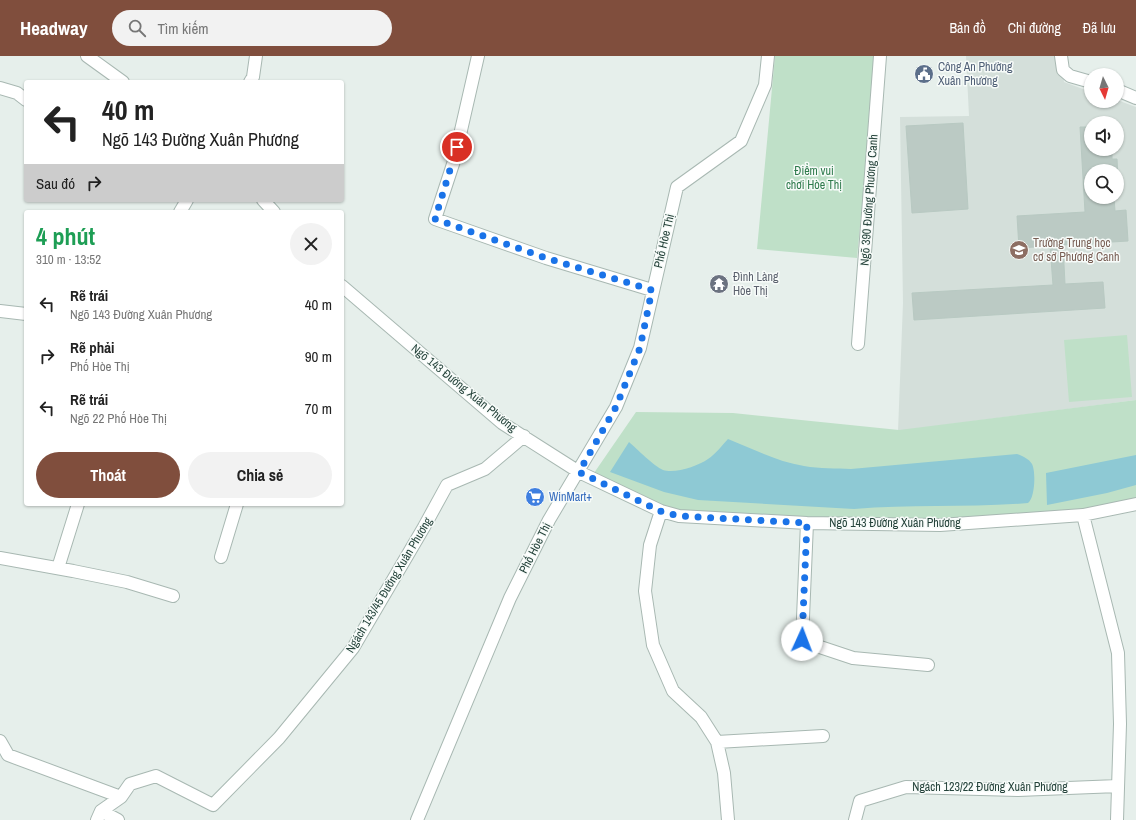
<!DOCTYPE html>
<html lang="vi">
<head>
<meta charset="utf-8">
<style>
  :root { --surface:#fff; --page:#f2f2f2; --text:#222; --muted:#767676; --accent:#804e3d }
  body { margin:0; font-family:"Archivo Narrow",sans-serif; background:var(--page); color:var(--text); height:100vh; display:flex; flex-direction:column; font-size:15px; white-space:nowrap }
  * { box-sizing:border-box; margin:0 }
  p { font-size:13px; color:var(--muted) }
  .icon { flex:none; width:22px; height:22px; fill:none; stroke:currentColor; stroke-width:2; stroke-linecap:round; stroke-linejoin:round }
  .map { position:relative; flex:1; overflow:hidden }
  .panel { position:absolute; left:24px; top:154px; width:320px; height:296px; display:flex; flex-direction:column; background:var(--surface); border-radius:4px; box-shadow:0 1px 3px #0004 }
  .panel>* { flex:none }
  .top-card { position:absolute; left:24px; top:24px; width:320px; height:122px; border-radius:4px; box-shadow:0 1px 3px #0004; background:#fff; color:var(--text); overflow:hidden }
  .needle { width:26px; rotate:175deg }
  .controls { position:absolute; left:1084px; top:12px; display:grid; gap:8px }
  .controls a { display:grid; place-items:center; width:40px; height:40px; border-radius:50%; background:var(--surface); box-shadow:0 1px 3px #0004; font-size:20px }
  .pin { position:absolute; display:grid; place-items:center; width:34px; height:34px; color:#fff; margin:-17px; border:2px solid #fff; border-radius:50%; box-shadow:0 1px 4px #0007 }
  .me { position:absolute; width:44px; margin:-22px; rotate:2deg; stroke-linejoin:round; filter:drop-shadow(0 0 3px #0008) }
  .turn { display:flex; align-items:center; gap:14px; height:84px; padding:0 12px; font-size:18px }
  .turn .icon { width:52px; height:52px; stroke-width:2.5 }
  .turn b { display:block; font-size:28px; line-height:34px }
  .then { display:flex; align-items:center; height:38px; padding:0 12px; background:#0003; gap:8px; font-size:15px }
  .round { display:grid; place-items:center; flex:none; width:42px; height:42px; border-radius:21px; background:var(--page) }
  .overview { display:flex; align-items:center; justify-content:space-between; height:68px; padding:0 12px }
  h1 { font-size:24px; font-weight:700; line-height:30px; color:#1e9e55 }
  .button { display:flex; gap:8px; margin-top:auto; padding:8px 12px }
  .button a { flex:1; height:46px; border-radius:24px; background:var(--accent); color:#fff; font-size:16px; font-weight:700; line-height:46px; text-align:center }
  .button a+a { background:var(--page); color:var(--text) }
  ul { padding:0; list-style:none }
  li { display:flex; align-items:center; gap:12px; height:52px; padding:0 12px }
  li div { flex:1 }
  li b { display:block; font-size:15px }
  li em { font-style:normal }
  header { display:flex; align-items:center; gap:24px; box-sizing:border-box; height:56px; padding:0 20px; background:var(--accent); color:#fff }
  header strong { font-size:19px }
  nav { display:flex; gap:22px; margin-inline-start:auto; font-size:14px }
  .search { width:280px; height:36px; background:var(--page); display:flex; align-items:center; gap:10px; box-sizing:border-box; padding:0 14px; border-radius:22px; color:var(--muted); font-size:15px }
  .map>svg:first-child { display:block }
  .built { fill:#d4dfda; fill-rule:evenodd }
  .green { fill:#bfe0c8 }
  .water { fill:#8ec9d4 }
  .building { fill:#bbcac4; stroke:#b8c9c2 }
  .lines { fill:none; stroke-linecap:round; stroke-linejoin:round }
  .minor-casing { stroke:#a8b8b2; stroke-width:14 }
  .minor { stroke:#fff; stroke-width:12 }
  .route { stroke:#1a73e8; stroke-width:7; stroke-dasharray:0 12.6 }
  .labels { text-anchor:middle; stroke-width:3; stroke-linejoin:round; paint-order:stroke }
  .service-label { font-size:12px; fill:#4e5e75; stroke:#f7fbf9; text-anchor:start }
  .park-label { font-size:12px; fill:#2d7a4b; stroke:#f7fbf9 }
  .street-label { font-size:12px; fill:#24423a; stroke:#f7fbf9 }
  .education-label { font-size:12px; fill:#785e54; stroke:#f7fbf9; text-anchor:start }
  .worship-label { font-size:12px; fill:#5b616d; stroke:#f7fbf9; text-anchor:start }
  .shop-label { font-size:12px; fill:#366cbe; stroke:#f7fbf9; text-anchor:start }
</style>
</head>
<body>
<header>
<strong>Headway</strong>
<div class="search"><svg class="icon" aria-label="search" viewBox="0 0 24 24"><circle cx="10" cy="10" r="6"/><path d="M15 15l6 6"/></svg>Tìm kiếm</div>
<nav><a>Bản đồ</a><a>Chỉ đường</a><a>Đã lưu</a></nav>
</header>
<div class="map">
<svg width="1136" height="764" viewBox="0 0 1136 764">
  <rect width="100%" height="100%" fill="#e6efeb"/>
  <path class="built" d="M966,0H1061L1064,26L1091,36V45L1117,44L1136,51V344L898,375L903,247L900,61L969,60ZM1091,67H1117V93H1091ZM1091,115H1117V141H1091Z"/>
  <path class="green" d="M775,0H876L857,202L757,193Z
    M1127,279L1132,341L1069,346L1064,284Z
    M1136,344V443L1084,454L939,468L813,464L668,454L594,417L636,356L733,357L899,374Z"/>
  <path class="water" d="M728,383C753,393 778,406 804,410C820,413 836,412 851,413L1017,398C1023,400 1029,403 1032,408C1036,416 1035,442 1028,447C970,452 912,448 854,453L698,444L664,436L610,416L629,386C637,393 654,410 663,414C675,418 698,410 708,403C716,398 722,389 728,383Z
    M1136,399V429L1107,437L1047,449L1046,417Z"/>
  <path class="building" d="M963,67L968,153L912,157L906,70Z
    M1080,71H1091V93H1112V103H1117L1118,121H1117V115H1091V141H1114L1115,155L1126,154L1128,185L1063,189L1065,228L1103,226L1105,252L914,264L912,237L1053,229L1050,190L1019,192L1017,160L1085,156Z"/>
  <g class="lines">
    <defs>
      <path id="minor" d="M87,0L123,26
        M478,0L454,105L435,163L546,202L652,234
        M1061,0L1063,14L1070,20L1091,26
        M250,26L253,21L256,0
        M0,32L17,37L26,44
        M1117,34L1136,42
        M263,144L274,156
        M180,156L187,144
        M342,230L502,367L579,416L661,455L679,460L807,467L940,469L1083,459L1136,448
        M0,255L26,258
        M858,288L880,0
        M661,455L650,489L645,535L653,589L673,635L701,661L717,686L724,717L728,764
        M1083,459L1118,597L1120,668L1117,764
        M807,467L802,585L853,602L928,609
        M221,501L237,448
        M0,502L73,515L127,526L173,540
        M58,512L78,448
        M0,685L8,699L121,741
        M717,686L823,680
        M101,755L118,764
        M97,764L101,755L121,741L130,728L156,720L213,749L279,682L353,592L424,471L447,429L485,413L524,380
        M417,764L510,542L549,464L616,351L640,292L677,131L741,85L765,29L768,0
        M855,764L860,745L906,731L1018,734L1118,730"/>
    </defs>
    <use href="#minor" class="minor-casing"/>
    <use href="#minor" class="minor"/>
  </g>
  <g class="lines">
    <path class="route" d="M457,91L435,163L546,202L652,234L640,292L616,351L579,416L660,455L679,460L807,467L802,584"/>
  </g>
  <defs>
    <symbol id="civic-disc" viewBox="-11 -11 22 22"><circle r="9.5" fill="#5c6f8a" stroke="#f7fbf9"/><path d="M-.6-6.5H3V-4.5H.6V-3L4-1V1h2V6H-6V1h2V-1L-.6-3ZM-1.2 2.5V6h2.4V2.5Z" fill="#fff"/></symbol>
    <symbol id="school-disc" viewBox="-11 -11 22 22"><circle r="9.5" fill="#8d6e63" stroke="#f7fbf9"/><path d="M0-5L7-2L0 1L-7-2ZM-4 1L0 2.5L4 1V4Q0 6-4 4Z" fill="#fff"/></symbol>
    <symbol id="temple-disc" viewBox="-11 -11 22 22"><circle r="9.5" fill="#6b7280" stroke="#f7fbf9"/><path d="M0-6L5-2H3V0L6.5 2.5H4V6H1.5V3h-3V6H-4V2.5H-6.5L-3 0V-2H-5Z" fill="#fff"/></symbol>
    <symbol id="supermarket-disc" viewBox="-11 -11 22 22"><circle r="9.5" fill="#3f7fe0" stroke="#f7fbf9"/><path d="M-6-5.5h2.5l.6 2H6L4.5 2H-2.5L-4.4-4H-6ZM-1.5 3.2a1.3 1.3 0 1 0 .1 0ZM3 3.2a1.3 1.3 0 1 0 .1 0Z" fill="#fff"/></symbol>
  </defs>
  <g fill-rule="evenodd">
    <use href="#civic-disc" x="913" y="7" width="22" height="22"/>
    <use href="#school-disc" x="1008" y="183" width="22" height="22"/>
    <use href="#temple-disc" x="708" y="217" width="22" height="22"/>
    <use href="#supermarket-disc" x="524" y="430" width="22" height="22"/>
  </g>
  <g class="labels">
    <g class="service-label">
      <text x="938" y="15">Công An Phường<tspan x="938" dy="14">Xuân Phương</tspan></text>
    </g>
    <g class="park-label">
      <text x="814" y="119">Điểm vui<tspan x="814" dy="14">chơi Hòe Thị</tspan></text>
    </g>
    <g class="street-label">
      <text transform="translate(869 144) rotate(-86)" y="4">Ngõ 390 Đường Phương Canh</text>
      <text transform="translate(664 185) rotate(-77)" y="4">Phố Hòe Thị</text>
      <text transform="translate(464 332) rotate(39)" y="4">Ngõ 143 Đường Xuân Phương</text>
      <text x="895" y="471">Ngõ 143 Đường Xuân Phương</text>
      <text transform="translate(535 492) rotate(-63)" y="4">Phố Hòe Thị</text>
      <text transform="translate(389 529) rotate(-59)" y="4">Ngách 143/45 Đường Xuân Phương</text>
      <text x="990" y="735">Ngách 123/22 Đường Xuân Phương</text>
    </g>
    <g class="education-label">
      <text x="1033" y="191">Trường Trung học<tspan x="1033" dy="14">cơ sở Phương Canh</tspan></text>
    </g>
    <g class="worship-label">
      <text x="733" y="225">Đình Làng<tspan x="733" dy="14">Hòe Thị</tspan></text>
    </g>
    <g class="shop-label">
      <text x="549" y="445">WinMart+</text>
    </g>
  </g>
</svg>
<div class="controls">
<a><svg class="needle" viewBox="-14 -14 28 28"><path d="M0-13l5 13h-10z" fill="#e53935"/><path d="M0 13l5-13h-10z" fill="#767676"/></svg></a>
<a><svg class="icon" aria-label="sound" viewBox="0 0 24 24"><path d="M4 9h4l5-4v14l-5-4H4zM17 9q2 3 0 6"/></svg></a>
<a><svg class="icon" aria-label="search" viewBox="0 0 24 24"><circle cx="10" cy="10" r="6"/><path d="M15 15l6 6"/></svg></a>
</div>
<div class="pin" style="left:457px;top:91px;background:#d93025"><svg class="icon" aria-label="arrive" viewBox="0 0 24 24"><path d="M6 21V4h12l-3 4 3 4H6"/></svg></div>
<svg class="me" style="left:802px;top:584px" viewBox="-20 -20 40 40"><circle r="19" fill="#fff"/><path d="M0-13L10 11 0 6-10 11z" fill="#1a73e8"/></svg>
<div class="top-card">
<div class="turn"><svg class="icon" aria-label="left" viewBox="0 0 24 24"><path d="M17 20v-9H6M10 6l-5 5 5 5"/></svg><div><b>40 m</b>Ngõ 143 Đường Xuân Phương</div></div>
<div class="then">Sau đó<svg class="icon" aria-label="right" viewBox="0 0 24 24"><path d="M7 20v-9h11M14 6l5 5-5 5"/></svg></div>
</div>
<section class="panel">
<div class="overview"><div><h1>4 phút</h1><p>310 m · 13:52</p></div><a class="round"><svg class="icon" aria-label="close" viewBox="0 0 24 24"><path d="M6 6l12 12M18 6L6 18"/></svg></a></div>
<ul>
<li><svg class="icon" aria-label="left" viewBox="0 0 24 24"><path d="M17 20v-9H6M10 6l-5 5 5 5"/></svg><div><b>Rẽ trái</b><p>Ngõ 143 Đường Xuân Phương</p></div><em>40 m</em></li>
<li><svg class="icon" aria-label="right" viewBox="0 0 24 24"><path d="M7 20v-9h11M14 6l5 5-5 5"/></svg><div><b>Rẽ phải</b><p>Phố Hòe Thị</p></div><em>90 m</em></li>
<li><svg class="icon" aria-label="left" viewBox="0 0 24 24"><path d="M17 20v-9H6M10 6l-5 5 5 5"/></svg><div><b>Rẽ trái</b><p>Ngõ 22 Phố Hòe Thị</p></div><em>70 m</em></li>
</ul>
<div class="button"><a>Thoát</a><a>Chia sẻ</a></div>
</section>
</div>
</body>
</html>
